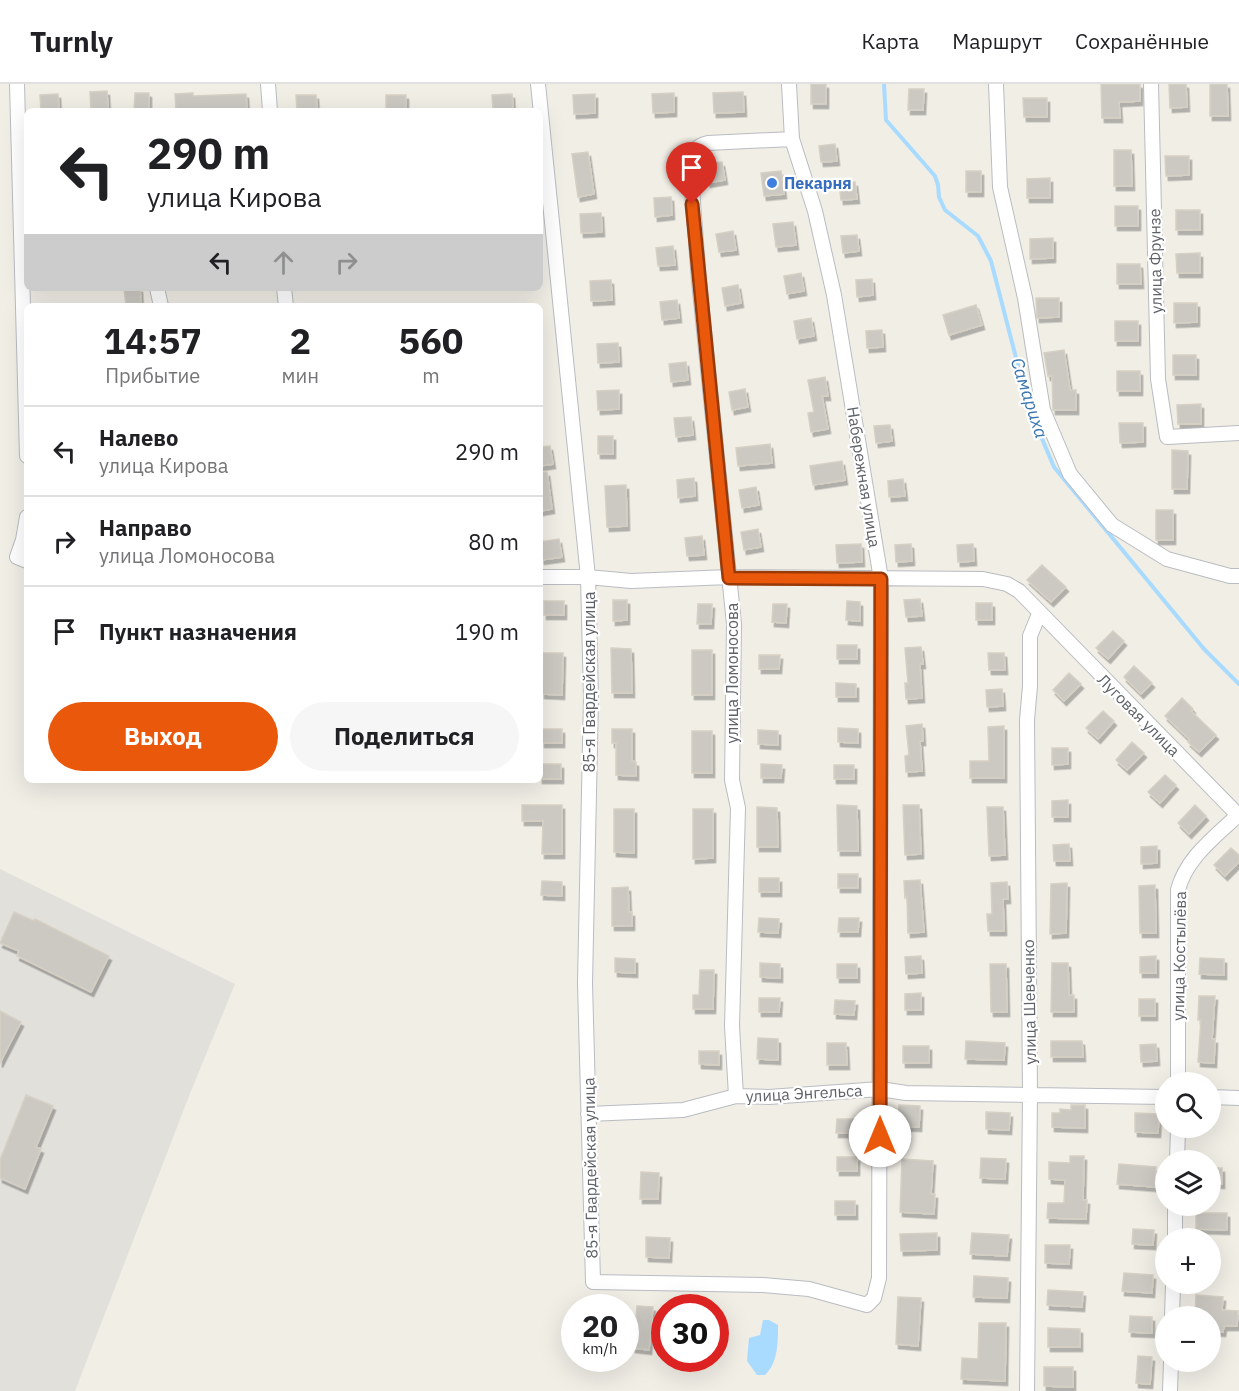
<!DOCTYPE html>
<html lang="ru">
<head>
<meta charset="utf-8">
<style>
  :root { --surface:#fff; --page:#f6f6f6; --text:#202124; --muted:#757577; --line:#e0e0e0; --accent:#ea580c }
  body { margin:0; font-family:"IBM Plex Sans",sans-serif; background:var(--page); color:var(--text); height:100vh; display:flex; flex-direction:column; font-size:22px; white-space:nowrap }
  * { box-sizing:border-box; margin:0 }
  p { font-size:20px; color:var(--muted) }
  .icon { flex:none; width:33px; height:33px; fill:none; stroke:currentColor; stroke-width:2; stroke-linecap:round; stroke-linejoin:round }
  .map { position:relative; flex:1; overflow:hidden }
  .details { position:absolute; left:24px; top:219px; width:519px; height:480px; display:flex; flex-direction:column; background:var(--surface); border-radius:9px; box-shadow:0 6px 24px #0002 }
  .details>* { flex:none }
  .top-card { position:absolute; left:24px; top:24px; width:519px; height:183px; border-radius:9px; box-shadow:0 6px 24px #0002; background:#fff; color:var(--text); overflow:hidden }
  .buttons { position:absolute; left:1155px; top:988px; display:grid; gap:12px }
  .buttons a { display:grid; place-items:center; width:66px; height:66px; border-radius:50%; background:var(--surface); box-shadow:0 6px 24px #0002; font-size:30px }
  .speed { position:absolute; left:561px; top:1210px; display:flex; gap:12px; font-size:30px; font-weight:700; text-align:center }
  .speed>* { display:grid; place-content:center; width:78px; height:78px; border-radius:50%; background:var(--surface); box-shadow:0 6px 24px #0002; line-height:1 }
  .speed small { font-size:15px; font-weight:400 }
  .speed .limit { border:9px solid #d22; background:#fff; color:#111 }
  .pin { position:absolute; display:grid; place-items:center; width:51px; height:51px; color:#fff; margin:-62px -26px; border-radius:50% 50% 50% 0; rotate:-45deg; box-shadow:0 0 6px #0007 }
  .pin .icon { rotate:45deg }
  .me { position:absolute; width:66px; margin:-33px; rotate:0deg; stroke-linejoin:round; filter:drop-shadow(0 0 4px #0008) }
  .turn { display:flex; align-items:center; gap:21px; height:126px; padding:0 24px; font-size:27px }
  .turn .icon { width:78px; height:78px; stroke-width:2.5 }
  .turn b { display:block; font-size:42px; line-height:51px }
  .lanes { display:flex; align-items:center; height:57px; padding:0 24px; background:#0003; justify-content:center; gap:30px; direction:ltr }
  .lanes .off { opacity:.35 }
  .eta { display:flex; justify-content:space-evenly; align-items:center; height:102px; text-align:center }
  .eta b { font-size:36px; font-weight:800; line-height:42px }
  .primary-button { display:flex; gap:12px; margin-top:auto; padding:12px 24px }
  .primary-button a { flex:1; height:69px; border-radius:36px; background:var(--accent); color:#fff; font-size:24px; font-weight:800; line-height:69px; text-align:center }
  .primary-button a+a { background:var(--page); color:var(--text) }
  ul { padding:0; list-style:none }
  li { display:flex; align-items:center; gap:18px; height:90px; padding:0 24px; border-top:2px solid var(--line) }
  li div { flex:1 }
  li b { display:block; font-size:22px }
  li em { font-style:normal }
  header { display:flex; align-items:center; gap:36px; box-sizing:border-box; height:84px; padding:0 30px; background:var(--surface); border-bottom:2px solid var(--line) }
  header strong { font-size:28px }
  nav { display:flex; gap:33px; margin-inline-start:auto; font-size:21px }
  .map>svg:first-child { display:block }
  .industrial { fill:#e2e0db }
  .water { fill:#a8dbff }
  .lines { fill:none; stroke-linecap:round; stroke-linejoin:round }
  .stream { stroke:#a8dbff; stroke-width:4 }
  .building { fill:#ccc9c3; stroke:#d6d0c4; stroke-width:1.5; filter:url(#shadow) }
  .minor-casing { stroke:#b9bcc1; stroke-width:16 }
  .minor { stroke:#fff; stroke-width:14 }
  .route-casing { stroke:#983908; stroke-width:15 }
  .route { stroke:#ea580c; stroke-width:10 }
  .shop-dot { fill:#3f7fe0; stroke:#fff; stroke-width:2 }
  .labels { text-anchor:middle; stroke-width:4.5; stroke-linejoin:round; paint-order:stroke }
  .shop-label { font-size:16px; font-weight:bold; fill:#366cbe; stroke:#fff; text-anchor:start }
  .street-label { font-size:16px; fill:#5e6268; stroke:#fff }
  .water-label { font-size:18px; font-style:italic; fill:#3b76b0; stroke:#fff }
</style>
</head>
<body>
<header>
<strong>Turnly</strong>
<nav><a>Карта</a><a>Маршрут</a><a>Сохранённые</a></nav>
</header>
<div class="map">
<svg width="1239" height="1307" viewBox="0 0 1239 1307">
  <defs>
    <filter id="shadow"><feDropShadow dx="2.5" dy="4.5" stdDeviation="0" flood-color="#0004"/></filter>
  </defs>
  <rect width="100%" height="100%" fill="#f1eee6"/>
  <path class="industrial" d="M0,785L235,900L191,1007L75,1307H0Z"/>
  <path class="water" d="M763,1236H769L778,1241C778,1258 778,1279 765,1291H757L747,1277L749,1254L760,1251Z"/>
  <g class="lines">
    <path class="stream" d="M884,0L886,36L935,92L938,101L939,113L945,126L978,152L991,177L1029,324L1054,383L1204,565L1239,600"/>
  </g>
  <path class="building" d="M811,0H826V20H811Z
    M1101,0H1140V17L1119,18L1120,34H1102Z
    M1169,0H1186L1187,23L1170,24Z
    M1210,0H1227L1228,32H1210Z
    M909,5H924L923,26H908Z
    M107,7L108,27H91L90,8Z
    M743,8L744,28L714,29L713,9Z
    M135,9H149V27H134Z
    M193,9V12L246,10L247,27H176L175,10Z
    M674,9V28L653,29L652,10Z
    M58,10L59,27H41L40,11Z
    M512,10L513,27H493L492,11Z
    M595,10V29L574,30L573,11Z
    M296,11H316L317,27H297Z
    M386,11H406V27H386Z
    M1023,14H1047V33H1024Z
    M835,60L837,77L821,78L819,62Z
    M1114,66H1131L1132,102H1114Z
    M588,68L594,110L578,113L572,70Z
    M1165,72H1189V91L1166,92Z
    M722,78L725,96L708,99L705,80Z
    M781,87L784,110L764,112L761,89Z
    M966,87H981V108H966Z
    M1050,94V114H1027V95Z
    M855,98L857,115L841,116L839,99Z
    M671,113L672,131L655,133L654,114Z
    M1115,122H1138V142H1115Z
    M1176,126H1200V146H1176Z
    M601,129L602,148L581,149L580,130Z
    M793,138L796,161L776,163L773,140Z
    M733,147L736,166L719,168L716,150Z
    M857,151L859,167L843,169L841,152Z
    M1053,154V174L1030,175V155Z
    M673,162L675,181L658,182L656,164Z
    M1200,169V189H1177L1176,170Z
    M1117,180H1140L1141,200H1117Z
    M801,189L804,207L787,210L784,192Z
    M872,195L873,211L857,213L856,196Z
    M611,196L612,216L591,217L590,197Z
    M738,201L741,219L725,222L722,204Z
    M124,204H140L141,222H126Z
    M1036,214H1059V233L1037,234Z
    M677,216L679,234L662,236L660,218Z
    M1174,219H1197V238L1174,239Z
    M976,221L982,241L949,251L943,231Z
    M811,234L814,252L797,255L794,237Z
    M1115,237H1138V257H1115Z
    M882,246L883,263L867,264L866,247Z
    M618,259L619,278L598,279L597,260Z
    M1064,266L1070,306H1076V326H1053L1052,292H1048L1044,269Z
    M1173,271H1196V291H1173Z
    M686,278L688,296L671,298L669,280Z
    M1117,287H1140V307H1117Z
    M825,293L828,312H822L828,345L811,348L808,329L814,328L808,296Z
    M745,305L748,323L732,326L729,308Z
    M619,306V325L598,326L597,307Z
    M1201,320V340H1178L1177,321Z
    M691,333L693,351L676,353L674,334Z
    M1119,339H1143V358L1120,359Z
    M890,341L892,357L876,359L874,342Z
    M598,352H613V370H598Z
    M770,360L772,379L738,382L736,364Z
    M550,362L553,380L540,382V363Z
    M1172,366L1188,367L1187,405H1172Z
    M842,377L845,396L813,401L810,382Z
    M540,388H547L552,425L540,427Z
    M694,394L695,412L678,414L677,396Z
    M903,395L905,412L889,413L888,397Z
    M626,401L627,442L607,443L605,402Z
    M756,403L759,421L742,424L739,406Z
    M1156,426H1173V456H1156Z
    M758,445L761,463L744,466L741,448Z
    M702,452L704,471L687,472L685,454Z
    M559,455L562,473L542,476L540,458Z
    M861,460L862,478L837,479L836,461Z
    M911,460L912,477L896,478L895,461Z
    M973,460L974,477L958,478L957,461Z
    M1042,481L1066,503L1051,518L1027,496Z
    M920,515L922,532L906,533L904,516Z
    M613,516H627V536L613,537Z
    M544,517H564V531H544Z
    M847,517L860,518V537L846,536Z
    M976,519H992V536H976Z
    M698,520H712L711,540H697Z
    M773,520H787L786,539L772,538Z
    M1113,547L1124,557L1108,575L1096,564Z
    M837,561H857V575H837Z
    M921,563L923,580H920L922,614L906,615L905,599H908L905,564Z
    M611,564L631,565L632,609H612Z
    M692,566H712V611H692Z
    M543,569H563L562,611L542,610Z
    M988,569H1004L1005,586H989Z
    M759,571H780L779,585H759Z
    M1134,582L1152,599L1141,610L1124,593Z
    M1069,589L1081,600L1064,617L1053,606Z
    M836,599L856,600V613H836Z
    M1002,605L1003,622L987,623L986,606Z
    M1182,614L1193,625L1191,627L1216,651L1199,668L1188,658L1190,656L1165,632Z
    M1103,627L1114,637L1098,655L1086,644Z
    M922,640L923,657H920L922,687L906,688L905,672L909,671L906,642Z
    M1004,642V694H970V677H989L988,643Z
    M838,644L858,645V659L838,658Z
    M542,645H562V659H542Z
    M612,645H632V677L636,678V692L616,691V659H612Z
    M758,646L778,647V661L758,660Z
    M692,647H712V689H692Z
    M1132,658L1144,669L1127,686L1116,676Z
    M1052,664H1068V680L1052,681Z
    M540,680H561V695H540Z
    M761,680L782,681L781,694H761Z
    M834,681H854V695H834Z
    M1165,691L1176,701L1160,719L1148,708Z
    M1068,716V733H1052V717Z
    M522,721H562V770H542L543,737H522Z
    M837,721L857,722L858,767H838Z
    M903,721H919L921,770L905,771Z
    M1195,721L1206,732L1189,750L1178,739Z
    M757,723L777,724L778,763H757Z
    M987,723H1003L1005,771L989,772Z
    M614,725H634V769L614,768Z
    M693,725H713V774L693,775Z
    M1069,760L1070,777H1054L1053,761Z
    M1157,762V779L1141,780V763Z
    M1231,764L1239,771V778L1225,792L1214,781Z
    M838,790H858V804H838Z
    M759,794H779V808H759Z
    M920,796L924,848L908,849L907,813L905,814L904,797Z
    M542,797L562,798V812L541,811Z
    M1007,798L1008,815H1003L1004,847H988L987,830H992L991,799Z
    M1067,799L1066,849L1050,850L1051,800Z
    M1155,801L1156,849H1140L1139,802Z
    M628,803L629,828H632V842H612V804Z
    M14,828L34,837L35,835L109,872L91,908L17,872L19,867L0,859Z
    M759,834L779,835L778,849L758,848Z
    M839,834H859L858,848H838Z
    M921,872L922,889L906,890L905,873Z
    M1156,872V889H1140V873Z
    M615,874L635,875V889L615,888Z
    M1200,874L1224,875V891L1199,890Z
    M760,879L780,880V894L760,893Z
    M1052,879H1068L1069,911H1074V928H1051Z
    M837,880H857V894H837Z
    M990,880H1006L1007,928H991Z
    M700,886H714L713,925H693V911H699Z
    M921,909V926H905V910Z
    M1199,912H1215L1212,955H1215L1214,979L1198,978L1201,936H1198Z
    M759,914H780L779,928H759Z
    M1139,915H1155V932H1139Z
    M835,916L855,917L854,931L834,930Z
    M0,927L21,938L0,979Z
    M758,954L778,955V976L757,975Z
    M966,957L1005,959L1004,976L965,975Z
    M1051,957H1082L1083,973H1051Z
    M827,959H846L847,981H827Z
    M1156,960L1157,977L1141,978L1140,961Z
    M903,962H929V979H903Z
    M699,967H719V981L699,980Z
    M26,1011L53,1022L36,1063L41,1065L25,1105L0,1094V1076Z
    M899,1021L920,1022L919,1043L898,1042Z
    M1071,1021H1085V1044L1052,1043V1029H1060V1025L1071,1026Z
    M986,1028L1010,1029L1009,1046L986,1045Z
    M1135,1029L1159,1030L1158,1049L1135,1048Z
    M837,1035H857V1049H836Z
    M1070,1072H1084L1083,1116H1087L1086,1135L1047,1134L1048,1119H1064L1065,1096L1049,1095V1078L1070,1079Z
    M837,1073H857V1087H837Z
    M981,1074L1006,1075L1005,1095L980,1094Z
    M902,1075L933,1077L931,1110H935L934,1130L900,1128Z
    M1119,1080L1156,1083L1155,1103L1117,1100Z
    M1210,1084H1222V1100L1210,1099Z
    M641,1088L659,1089L658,1115H640Z
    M835,1117H855V1131H835Z
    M1196,1129H1227V1146L1196,1145Z
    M1133,1145L1154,1146L1153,1161L1132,1160Z
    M937,1149V1166L901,1167L900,1150Z
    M972,1149L1009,1151L1007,1172L970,1170Z
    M646,1153L670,1154L669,1174L646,1173Z
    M1045,1161H1070L1069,1180L1045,1179Z
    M1124,1189L1153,1191L1152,1209L1122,1207Z
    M974,1192L1008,1194L1007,1214L973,1213Z
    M1048,1206L1083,1208L1082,1223L1047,1221Z
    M1196,1211L1223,1213L1222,1226L1238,1227L1237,1242H1224L1223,1248L1210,1247V1233H1195Z
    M898,1213L921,1214L918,1262L896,1260Z
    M637,1222L653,1223L649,1266L633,1264Z
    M1130,1232L1152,1233V1249L1129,1248Z
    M979,1239H1006L1005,1297L961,1295L962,1274L978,1275Z
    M1048,1244L1080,1245V1263H1048Z
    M1138,1272L1152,1273L1150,1300L1136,1299Z
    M1044,1283H1073V1303L1044,1302Z"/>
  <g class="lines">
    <defs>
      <path id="minor" d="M17,0L27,372
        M268,0L270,27
        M538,0L588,493L591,613L585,899L593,1198L763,1201L809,1205L867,1221L874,1214L879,1194L881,495L834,211L815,127L792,55L789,0
        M996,0L1000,103L1025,214L1043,326L1070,390L1112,441L1167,475L1230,492H1239
        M1151,0L1158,295L1167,353L1239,349
        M157,204L161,222
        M284,204L286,222
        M27,433L23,456L17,473L27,477
        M540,493H588L631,497L729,493L983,495L1007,500L1019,507L1239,732
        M1178,999V806C1186,774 1215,753 1238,731
        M736,1012L732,942L738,724L732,696L734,540L699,197L690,79C693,67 696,62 708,59L792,55
        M1210,1013L1239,1014
        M588,1030L683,1026L736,1012L769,1013L880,1005L906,1009L1166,1013
        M1177,1077L1178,1044
        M1175,1155V1122
        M1172,1233L1173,1200
        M1027,1307L1030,1011L1027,636L1030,602V552L1039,530
        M1170,1307L1171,1278"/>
    </defs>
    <use href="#minor" class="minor-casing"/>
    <use href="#minor" class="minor"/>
  </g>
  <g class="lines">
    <defs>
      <path id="route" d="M692,120L729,494L881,495L880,1052"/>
    </defs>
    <use href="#route" class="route-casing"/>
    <use href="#route" class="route"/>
  </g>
  <circle class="shop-dot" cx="772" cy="99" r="6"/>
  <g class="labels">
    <g class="shop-label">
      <text x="784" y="105">Пекарня</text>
    </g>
    <g class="street-label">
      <text transform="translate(1155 177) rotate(-91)" y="6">улица Фрунзе</text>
      <text transform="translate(864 393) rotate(81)" y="6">Набережная улица</text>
      <text transform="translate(732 589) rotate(-90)" y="6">улица Ломоносова</text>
      <text transform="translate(589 598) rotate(-90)" y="6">85-я Гвардейская улица</text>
      <text transform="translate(1139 631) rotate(45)" y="6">Луговая улица</text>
      <text transform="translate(1179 872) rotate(-89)" y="6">улица Костылёва</text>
      <text transform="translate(1029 918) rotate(-91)" y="6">улица Шевченко</text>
      <text transform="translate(804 1009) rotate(-3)" y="6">улица Энгельса</text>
      <text transform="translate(590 1084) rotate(-91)" y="6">85-я Гвардейская улица</text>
    </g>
    <g class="water-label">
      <text transform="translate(1029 314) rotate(72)" y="6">Самариха</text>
    </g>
  </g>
</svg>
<div class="buttons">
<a><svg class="icon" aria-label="search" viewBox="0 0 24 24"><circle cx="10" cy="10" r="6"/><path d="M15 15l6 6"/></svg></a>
<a><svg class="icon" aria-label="layers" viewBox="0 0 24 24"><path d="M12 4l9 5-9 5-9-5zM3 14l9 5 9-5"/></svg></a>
<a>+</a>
<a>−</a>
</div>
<div class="speed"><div>20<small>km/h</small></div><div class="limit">30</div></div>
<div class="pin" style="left:692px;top:120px;background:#d93025"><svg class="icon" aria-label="arrive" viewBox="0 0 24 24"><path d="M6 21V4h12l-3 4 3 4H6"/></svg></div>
<svg class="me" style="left:880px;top:1052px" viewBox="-20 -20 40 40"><circle r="19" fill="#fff"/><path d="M0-13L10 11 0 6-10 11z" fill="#ea580c"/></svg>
<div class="top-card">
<div class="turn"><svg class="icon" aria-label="left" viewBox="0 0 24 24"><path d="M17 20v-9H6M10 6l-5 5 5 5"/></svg><div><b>290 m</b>улица Кирова</div></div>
<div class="lanes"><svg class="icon" aria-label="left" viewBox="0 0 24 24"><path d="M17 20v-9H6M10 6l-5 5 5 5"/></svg><svg class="icon off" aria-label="ahead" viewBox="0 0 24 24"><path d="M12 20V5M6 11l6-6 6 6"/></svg><svg class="icon off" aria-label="right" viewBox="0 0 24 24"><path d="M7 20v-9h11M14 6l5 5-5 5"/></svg></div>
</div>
<section class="details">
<div class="eta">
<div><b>14:57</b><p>Прибытие</p></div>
<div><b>2</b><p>мин</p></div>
<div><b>560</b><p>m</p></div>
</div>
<ul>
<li><svg class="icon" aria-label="left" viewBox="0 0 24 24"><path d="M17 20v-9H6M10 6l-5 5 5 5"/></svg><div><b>Налево</b><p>улица Кирова</p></div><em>290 m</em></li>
<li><svg class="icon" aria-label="right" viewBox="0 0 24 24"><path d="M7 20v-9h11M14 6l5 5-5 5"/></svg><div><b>Направо</b><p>улица Ломоносова</p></div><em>80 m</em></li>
<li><svg class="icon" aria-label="arrive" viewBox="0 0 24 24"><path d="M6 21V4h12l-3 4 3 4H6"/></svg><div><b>Пункт назначения</b></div><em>190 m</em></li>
</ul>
<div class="primary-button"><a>Выход</a><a>Поделиться</a></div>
</section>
</div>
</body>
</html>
